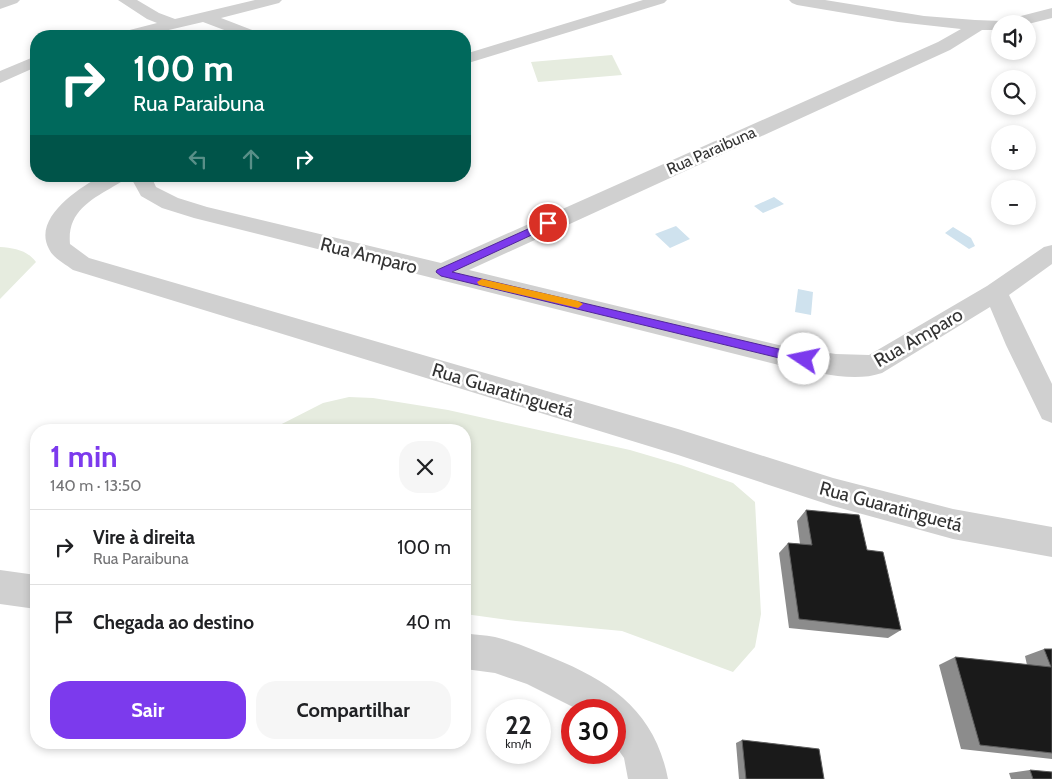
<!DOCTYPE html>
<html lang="pt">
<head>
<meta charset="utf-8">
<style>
  :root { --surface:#fff; --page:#f6f6f6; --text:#202124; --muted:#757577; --line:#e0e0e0; --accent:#7c3aed }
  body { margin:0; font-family:Cabin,sans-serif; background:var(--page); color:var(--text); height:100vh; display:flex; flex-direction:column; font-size:19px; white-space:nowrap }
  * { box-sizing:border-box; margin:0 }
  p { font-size:16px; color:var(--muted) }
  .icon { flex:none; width:28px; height:28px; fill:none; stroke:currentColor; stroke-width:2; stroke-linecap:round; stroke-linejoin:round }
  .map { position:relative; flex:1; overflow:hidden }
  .side { position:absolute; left:30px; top:424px; width:441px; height:325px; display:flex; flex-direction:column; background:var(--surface); border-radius:20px; box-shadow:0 2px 8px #0003 }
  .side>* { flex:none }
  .top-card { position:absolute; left:30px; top:30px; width:441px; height:152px; border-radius:20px; box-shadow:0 2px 8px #0003; background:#00695c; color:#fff; overflow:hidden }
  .tools { position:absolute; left:991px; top:15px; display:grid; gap:10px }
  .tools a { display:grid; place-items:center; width:45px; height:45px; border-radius:50%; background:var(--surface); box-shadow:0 2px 8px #0003; font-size:25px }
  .speed { position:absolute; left:486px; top:699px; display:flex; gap:10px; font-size:25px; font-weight:700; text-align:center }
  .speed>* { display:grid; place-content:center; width:65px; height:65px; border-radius:50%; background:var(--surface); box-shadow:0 2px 8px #0003; line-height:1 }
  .speed small { font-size:12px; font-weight:400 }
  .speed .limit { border:8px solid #d22; background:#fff; color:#111 }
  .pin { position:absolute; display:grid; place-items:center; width:42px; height:42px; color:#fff; margin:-21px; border:2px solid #fff; border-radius:50%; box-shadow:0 1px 5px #0007 }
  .me { position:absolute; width:55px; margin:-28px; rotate:281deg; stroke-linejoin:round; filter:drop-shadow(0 0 4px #0008) }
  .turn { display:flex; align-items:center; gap:18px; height:105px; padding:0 20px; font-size:22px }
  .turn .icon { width:65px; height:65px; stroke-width:2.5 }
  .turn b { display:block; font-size:35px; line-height:42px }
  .lanes { display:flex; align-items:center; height:48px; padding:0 20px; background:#0003; justify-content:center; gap:25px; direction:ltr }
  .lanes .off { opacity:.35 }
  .round { display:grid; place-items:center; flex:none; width:52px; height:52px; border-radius:20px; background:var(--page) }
  .overview { display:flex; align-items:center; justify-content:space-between; height:85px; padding:0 20px }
  h1 { font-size:30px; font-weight:700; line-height:38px; color:var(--accent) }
  .action { display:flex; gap:10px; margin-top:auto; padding:10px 20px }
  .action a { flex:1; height:58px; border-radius:20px; background:var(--accent); color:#fff; font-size:20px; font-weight:700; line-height:58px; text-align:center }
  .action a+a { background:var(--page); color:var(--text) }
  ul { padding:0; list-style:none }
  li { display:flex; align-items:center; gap:15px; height:75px; padding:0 20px; border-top:1px solid var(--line) }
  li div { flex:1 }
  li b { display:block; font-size:19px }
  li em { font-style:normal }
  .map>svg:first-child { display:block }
  .green { fill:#e6ecdf }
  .water { fill:#cfe2ee }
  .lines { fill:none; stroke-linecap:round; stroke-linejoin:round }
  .street { fill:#d0d0d0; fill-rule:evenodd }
  .wall { fill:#8c8c8c }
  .building { fill:#1a1a1a; stroke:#5f5f5f }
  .route { fill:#7c3aed; stroke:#51269a }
  .slow { fill:#f59e0b }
  .labels { text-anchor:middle; stroke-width:5; stroke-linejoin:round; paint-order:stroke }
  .far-street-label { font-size:16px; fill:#333; stroke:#fff }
  .street-label { font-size:19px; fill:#333; stroke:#fff }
</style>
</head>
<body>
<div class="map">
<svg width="1052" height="779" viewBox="0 0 1052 779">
  <rect width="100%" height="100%" fill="#fff"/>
  <path class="green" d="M612,55L622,75L538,82L531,62Z
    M0,247C14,248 27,250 36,262L0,299Z
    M349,397L373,398L448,410L630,450L681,465L733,483L755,502L761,614L755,647L733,672L622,631L516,621L465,614V430H267L272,429L323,403Z"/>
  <path class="water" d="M774,197L784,204L763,213L754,206Z
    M676,226L690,239L670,248L655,234Z
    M953,227L971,238L975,246L969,249L945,233Z
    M798,289L813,292L811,315L795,312Z"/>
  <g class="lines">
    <path class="street" d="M0,0H20L17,3L0,9Z
      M118,0H137L159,13L175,19L255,0H282L279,3L221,18L260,33L262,36H240L203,22L143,36H116L118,33L157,23L147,19Z
      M643,0H667L664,3L465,64V54Z
      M789,0H825L924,16L975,20L1002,21L1052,8V18L1028,24H1000V30H982L950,50L469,270L787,347L836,354L869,355L987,286L1044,247L1052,245V264L1009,295L1052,384V423L1042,419L1006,345L990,307L882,373C853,383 817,372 787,367L194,218L162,208L141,196L130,176H151L156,187L178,198L207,207L441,263L938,42L961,29L898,22L797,5L792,3Z
      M36,56V67L0,83V71Z
      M101,176H127C123,182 117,184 111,188C88,201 67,214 70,244L89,258L678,429L833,478L953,509L1052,527V557L953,539L833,506L678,455L73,270C65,264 53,258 49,249C32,218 79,188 101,176Z
      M0,570L36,575V609L0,604Z
      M465,633C475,635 485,635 495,637C515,642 535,650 553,658C612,682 655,712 668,779H628L624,758L615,745V710H579L527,684L495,673L465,669Z"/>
  </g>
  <path class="wall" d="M806,510L867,550L901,630L888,638L789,628L779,553L788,543L800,544L797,521Z
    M1044,649H1052V759L961,749L939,665L955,657L1027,665L1025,656Z
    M742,740L824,779H739L736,743Z
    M1030,770L1052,779H1011L1009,773Z"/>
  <path class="building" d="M806,510L859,515L867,550L883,552L901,630L799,619L788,543L812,545Z
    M1044,649H1052V753L980,745L955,657L1051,667Z
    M742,740L819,749L824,779H746Z
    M1030,770L1052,772V779H1033Z"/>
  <path class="route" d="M548,220L553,223L551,226L452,272L804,355L809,359L807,362L804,364L441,276L436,272L437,270Z"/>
  <path class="slow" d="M482,279L578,301L583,304L578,308L479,285L477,282Z"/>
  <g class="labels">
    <g class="far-street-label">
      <text transform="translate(711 150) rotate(-24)" y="6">Rua Paraibuna</text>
    </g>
    <g class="street-label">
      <text transform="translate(369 255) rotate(14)" y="7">Rua Amparo</text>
      <text transform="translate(918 337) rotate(-30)" y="7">Rua Amparo</text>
      <text transform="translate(503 390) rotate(17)" y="7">Rua Guaratinguetá</text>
      <text transform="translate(891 506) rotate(15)" y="7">Rua Guaratinguetá</text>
    </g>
  </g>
</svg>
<div class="tools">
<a><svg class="icon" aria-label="sound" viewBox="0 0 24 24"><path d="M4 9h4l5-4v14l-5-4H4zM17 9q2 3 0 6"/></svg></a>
<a><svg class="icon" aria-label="search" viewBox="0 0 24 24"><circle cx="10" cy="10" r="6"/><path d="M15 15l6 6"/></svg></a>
<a>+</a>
<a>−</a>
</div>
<div class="speed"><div>22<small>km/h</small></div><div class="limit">30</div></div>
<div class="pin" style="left:548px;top:223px;background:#d93025"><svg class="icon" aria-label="arrive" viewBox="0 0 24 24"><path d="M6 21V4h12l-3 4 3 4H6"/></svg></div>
<svg class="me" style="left:804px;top:359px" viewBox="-20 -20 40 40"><circle r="19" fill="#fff"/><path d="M0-13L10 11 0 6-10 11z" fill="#7c3aed"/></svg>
<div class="top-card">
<div class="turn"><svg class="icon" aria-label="right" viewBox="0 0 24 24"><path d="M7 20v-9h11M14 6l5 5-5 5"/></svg><div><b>100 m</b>Rua Paraibuna</div></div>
<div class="lanes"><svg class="icon off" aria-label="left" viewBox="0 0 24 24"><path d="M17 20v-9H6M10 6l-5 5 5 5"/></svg><svg class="icon off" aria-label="ahead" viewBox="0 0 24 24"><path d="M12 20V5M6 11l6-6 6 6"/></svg><svg class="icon" aria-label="right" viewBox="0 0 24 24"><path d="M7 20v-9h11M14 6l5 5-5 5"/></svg></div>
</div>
<section class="side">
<div class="overview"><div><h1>1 min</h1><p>140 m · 13:50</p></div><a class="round"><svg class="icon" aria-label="close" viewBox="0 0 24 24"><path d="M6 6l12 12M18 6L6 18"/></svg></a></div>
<ul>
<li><svg class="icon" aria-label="right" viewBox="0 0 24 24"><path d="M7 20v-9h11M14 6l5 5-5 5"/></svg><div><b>Vire à direita</b><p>Rua Paraibuna</p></div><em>100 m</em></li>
<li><svg class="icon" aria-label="arrive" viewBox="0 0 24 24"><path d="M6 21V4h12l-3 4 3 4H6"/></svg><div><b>Chegada ao destino</b></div><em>40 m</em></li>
</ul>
<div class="action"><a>Sair</a><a>Compartilhar</a></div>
</section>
</div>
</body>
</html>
